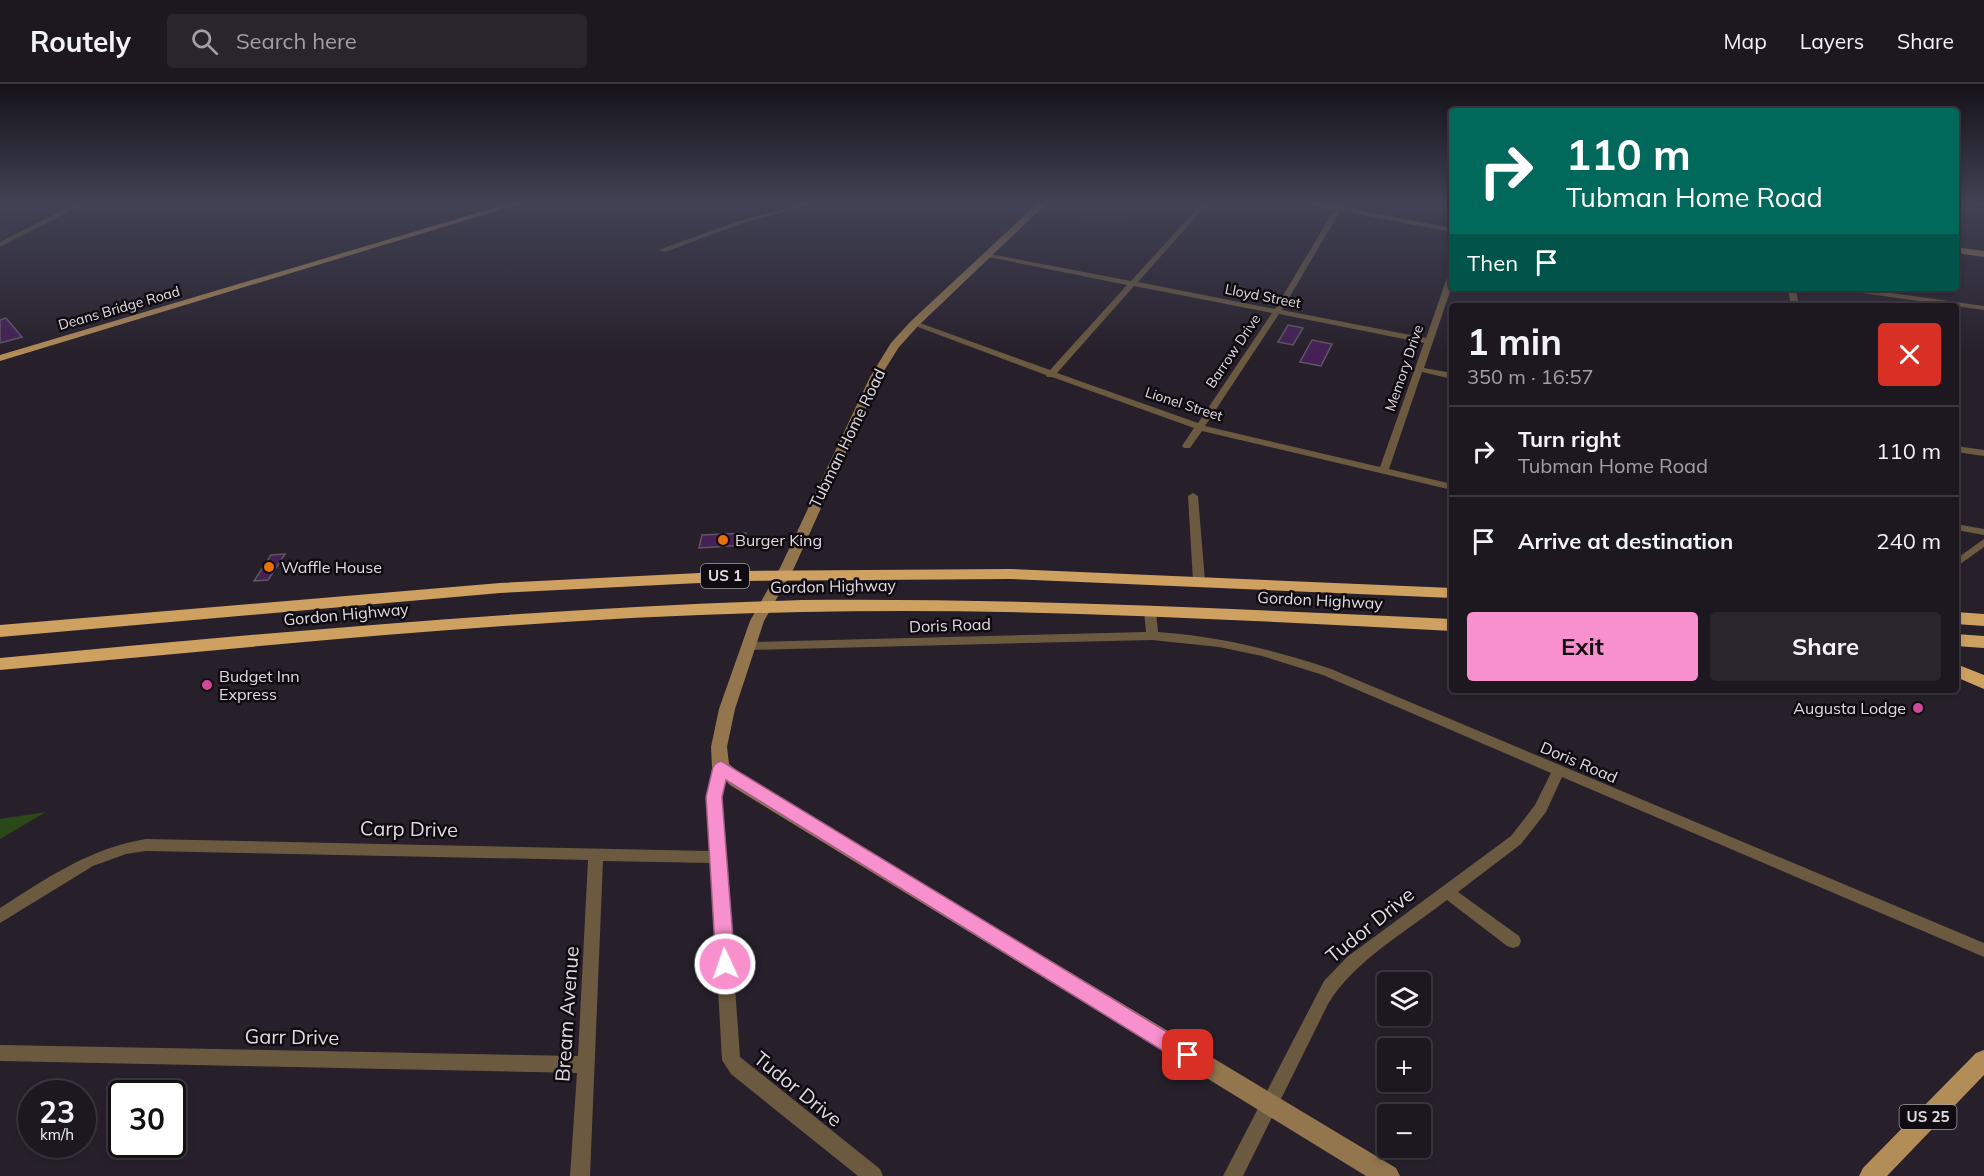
<!DOCTYPE html>
<html lang="en">
<head>
<meta charset="utf-8">
<style>
  :root { --surface:#1d1820; --page:#2a252d; --text:#f1f3f6; --muted:#a0a0a5; --line:#3b373e; --accent:#f790cd }
  body { margin:0; font-family:Mulish,sans-serif; background:var(--page); color:var(--text); height:100vh; display:flex; flex-direction:column; font-size:22px; white-space:nowrap }
  * { box-sizing:border-box; margin:0 }
  p { font-size:20px; color:var(--muted) }
  .icon { flex:none; width:33px; height:33px; fill:none; stroke:currentColor; stroke-width:2; stroke-linecap:round; stroke-linejoin:round }
  .map { position:relative; flex:1; overflow:hidden }
  .sheet { position:absolute; left:1449px; top:219px; width:510px; height:390px; display:flex; flex-direction:column; background:var(--surface); border-radius:6px; box-shadow:0 3px 9px #0003,0 0 0 2px var(--line) }
  .sheet>* { flex:none }
  .top-card { position:absolute; left:1449px; top:24px; width:510px; height:183px; border-radius:6px; box-shadow:0 3px 9px #0003,0 0 0 2px var(--line); background:#00695c; color:#fff; overflow:hidden }
  .fabs { position:absolute; left:1377px; top:888px; display:grid; gap:12px }
  .fabs a { display:grid; place-items:center; width:54px; height:54px; border-radius:6px; background:var(--surface); box-shadow:0 3px 9px #0003,0 0 0 2px var(--line); font-size:30px }
  .speed { position:absolute; left:18px; top:996px; display:flex; gap:12px; font-size:30px; font-weight:700; text-align:center }
  .speed>* { display:grid; place-content:center; width:78px; height:78px; border-radius:50%; background:var(--surface); box-shadow:0 3px 9px #0003,0 0 0 2px var(--line); line-height:1 }
  .speed small { font-size:15px; font-weight:400 }
  .speed .limit { border:3px solid #111; border-radius:9px; background:#fff; color:#111 }
  .pin { position:absolute; display:grid; place-items:center; width:51px; height:51px; color:#fff; margin:-26px; border-radius:12px; box-shadow:0 3px 9px #0006 }
  .me { position:absolute; width:66px; margin:-33px; rotate:357deg; stroke-linejoin:round; filter:drop-shadow(0 0 4px #0008) }
  .turn { display:flex; align-items:center; gap:21px; height:126px; padding:0 18px; font-size:27px }
  .turn .icon { width:78px; height:78px; stroke-width:2.5 }
  .turn b { display:block; font-size:42px; line-height:51px }
  .then { display:flex; align-items:center; height:57px; padding:0 18px; background:#0003; gap:12px; font-size:22px }
  .round { display:grid; place-items:center; flex:none; width:63px; height:63px; border-radius:6px; background:var(--page) }
  .summary { display:flex; align-items:center; justify-content:space-between; height:102px; padding:0 18px }
  h1 { font-size:36px; font-weight:700; line-height:45px }
  .cta { display:flex; gap:12px; margin-top:auto; padding:12px 18px }
  .cta a { flex:1; height:69px; border-radius:6px; background:var(--accent); color:#111; font-size:24px; font-weight:700; line-height:69px; text-align:center }
  .cta a+a { background:var(--page); color:var(--text) }
  ul { padding:0; list-style:none }
  li { display:flex; align-items:center; gap:18px; height:90px; padding:0 18px; border-top:2px solid var(--line) }
  li div { flex:1 }
  li b { display:block; font-size:22px }
  li em { font-style:normal }
  header { display:flex; align-items:center; gap:36px; box-sizing:border-box; height:84px; padding:0 30px; background:var(--surface); border-bottom:2px solid var(--line) }
  header strong { font-size:28px }
  nav { display:flex; gap:33px; margin-inline-start:auto; font-size:21px }
  .search { width:420px; height:54px; background:var(--page); display:flex; align-items:center; gap:15px; box-sizing:border-box; padding:0 21px; border-radius:6px; color:var(--muted); font-size:22px }
  .map>svg:first-child { display:block }
  .built { fill:#332838 }
  .green { fill:#2b4819 }
  .building { fill:#452055; stroke:#5f5763; stroke-width:1.5 }
  .lines { fill:none; stroke-linecap:round; stroke-linejoin:round }
  .street { fill:#6b5940; fill-rule:evenodd }
  .secondary { fill:#93764e; fill-rule:evenodd }
  .primary { fill:#b38d58; fill-rule:evenodd }
  .highway { fill:#cfa161; fill-rule:evenodd }
  .route { fill:#f790cd; stroke:#a15e85; stroke-width:1.5 }
  .food-dot { fill:#e8710a; stroke:#0f0b10; stroke-width:2 }
  .hotel-dot { fill:#d1479c; stroke:#0f0b10; stroke-width:2 }
  .labels { text-anchor:middle; stroke-width:5; stroke-linejoin:round; paint-order:stroke }
  .far-street-label { font-size:14px; fill:#e0dbe2; stroke:#0f0b10 }
  .shield { fill:#0f0b10; stroke:#a19da3; stroke-width:1.5 }
  .shield-label { font-size:15px; font-weight:bold; fill:#e0dbe2 }
  .street-label { font-size:16px; fill:#e0dbe2; stroke:#0f0b10 }
  .poi-label { font-size:16px; fill:#e0dbe2; stroke:#0f0b10; text-anchor:start }
  .near-street-label { font-size:20px; fill:#e0dbe2; stroke:#0f0b10 }
</style>
</head>
<body>
<header>
<strong>Routely</strong>
<div class="search"><svg class="icon" aria-label="search" viewBox="0 0 24 24"><circle cx="10" cy="10" r="6"/><path d="M15 15l6 6"/></svg>Search here</div>
<nav><a>Map</a><a>Layers</a><a>Share</a></nav>
</header>
<div class="map">
<svg width="1984" height="1092" viewBox="0 0 1984 1092">
  <rect width="100%" height="100%" fill="#27202b"/>
  <path class="built" d="M0,118H72L0,155Z
    M1053,118H1142L1122,141L1041,129Z"/>
  <path class="green" d="M46,728L0,755V735Z"/>
  <path class="building" d="M6,234L22,253L0,259V236Z
    M1288,241L1303,244L1293,261L1278,258Z
    M1312,256L1332,260L1321,282L1300,278Z
    M746,449L744,461L699,464L702,451Z
    M285,470L268,496L254,497L271,471Z"/>
  <g class="lines">
    <path class="street" d="M79,118H87L0,163V158Z
      M810,118H820L743,139L665,168L658,166L739,137Z
      M1203,118H1209L1138,198L1275,225L1334,126L1299,118L1338,122L1452,144V148L1340,127L1282,226L1426,254L1448,191L1452,189V202L1424,284L1452,289V295L1422,288L1389,385L1452,400V406L1202,347L1190,364H1184L1182,362L1194,344L1052,293H1047L1046,291L910,240L917,238L1050,286L1127,201L988,173H985V169L1131,197ZM1134,202L1272,229L1198,339L1057,289ZM1279,230L1424,259L1380,383L1205,342Z
      M1964,118H1984V122Z
      M1788,204H1796L1799,222H1791Z
      M1836,204H1856L1984,222V226L1840,206Z
      M1956,362L1984,366V372L1956,368Z
      M1193,409L1198,412L1205,497L1199,501L1193,497L1188,412Z
      M1956,440L1984,445V451L1956,446Z
      M1984,455V463L1956,483V475Z
      M1150,523L1156,527L1158,548C1218,552 1275,566 1331,585L1984,859V873L1562,693L1546,728L1521,760L1458,808L1519,852L1521,857L1519,862L1513,864L1507,862L1447,816C1407,847 1354,877 1328,920L1243,1092H1223L1324,897L1347,873L1511,752L1535,721L1551,689L1323,591L1262,572L1219,563L1152,556L748,566L742,562L748,558L1146,548L1144,527Z
      M721,678L726,679L728,683L721,713L725,769L727,773L726,777L740,973L880,1085L883,1092H858L731,990L722,976L711,779L603,777L590,1092H570L577,989L0,977V961L578,972L588,776L146,767L126,770L93,782L0,839V824C47,794 90,764 146,755L710,767L707,713L714,683L716,679Z"/>
    <path class="secondary" d="M1039,118H1048L918,242L899,263L880,293L794,484L764,537L735,625L727,663L729,680L742,691L1396,1084L1400,1092H1366L730,701L712,683L711,663L719,625L750,537L780,484L870,293L891,259L910,238Z
      M1956,163L1984,167V173L1956,169Z"/>
    <path class="primary" d="M514,118H526L0,277V271Z
      M1984,966V991L1887,1092H1859L1863,1084L1976,969Z"/>
    <path class="highway" d="M1010,485L1452,504V514L1010,495L740,497L500,509L0,553V541L500,499L740,487Z
      M802,516C1019,514 1235,525 1452,535V547C1235,536 1019,523 802,528C534,533 267,562 0,586V574C267,549 534,524 802,516Z
      M1956,528L1984,530V542L1956,540Z
      M1956,550L1984,552V564L1956,562Z
      M1956,580L1984,591V605L1956,593Z"/>
  </g>
  <linearGradient id="sky" x2="0" y2="1"><stop stop-color="#151218"/><stop offset="0.44" stop-color="#414255"/><stop offset="1" stop-color="#414255" stop-opacity="0"/></linearGradient>
  <rect width="1984" height="271" fill="url(#sky)"/>
  <path class="route" d="M721,677L1195,965L1198,971L1195,978L1188,981L1181,978L726,696L722,713L735,880L732,886L725,888L719,886L716,880L706,713L713,683L716,679Z"/>
  <g class="food-dot">
    <circle cx="723" cy="456" r="6"/>
    <circle cx="269" cy="483" r="6"/>
  </g>
  <g class="hotel-dot">
    <circle cx="207" cy="601" r="6"/>
    <circle cx="1918" cy="624" r="6"/>
  </g>
  <g class="labels">
    <g class="far-street-label">
      <text transform="translate(1263 212) rotate(11)" y="5">Lloyd Street</text>
      <text transform="translate(119 224) rotate(-16)" y="5">Deans Bridge Road</text>
      <text transform="translate(1233 267) rotate(-56)" y="5">Barrow Drive</text>
      <text transform="translate(1404 284) rotate(-71)" y="5">Memory Drive</text>
      <text transform="translate(1184 320) rotate(18)" y="5">Lionel Street</text>
    </g>
    <g class="shield">
      <rect x="701" y="480" width="48" height="24" rx="4.5"/>
      <rect x="1899.5" y="1021" width="57" height="24" rx="4.5"/>
    </g>
    <g class="shield-label">
      <text x="725" y="497">US 1</text>
      <text x="1928" y="1038">US 25</text>
    </g>
    <g class="street-label">
      <text transform="translate(847 354) rotate(-64)" y="6">Tubman Home Road</text>
      <text transform="translate(833 502) rotate(-1)" y="6">Gordon Highway</text>
      <text transform="translate(1320 516) rotate(3)" y="6">Gordon Highway</text>
      <text transform="translate(346 530) rotate(-5)" y="6">Gordon Highway</text>
      <text transform="translate(950 541) rotate(-2)" y="6">Doris Road</text>
      <text transform="translate(1579 678) rotate(23)" y="6">Doris Road</text>
    </g>
    <g class="poi-label">
      <text x="735" y="462">Burger King</text>
      <text x="281" y="489">Waffle House</text>
      <text x="219" y="598">Budget Inn<tspan x="219" dy="18">Express</tspan></text>
      <text x="1906" y="630" text-anchor="end">Augusta Lodge</text>
    </g>
    <g class="near-street-label">
      <text transform="translate(409 745) rotate(1)" y="7">Carp Drive</text>
      <text transform="translate(1370 841) rotate(-39)" y="7">Tudor Drive</text>
      <text transform="translate(567 930) rotate(-86)" y="7">Bream Avenue</text>
      <text transform="translate(292 953) rotate(1)" y="7">Garr Drive</text>
      <text transform="translate(798 1005) rotate(39)" y="7">Tudor Drive</text>
    </g>
  </g>
</svg>
<div class="fabs">
<a><svg class="icon" aria-label="layers" viewBox="0 0 24 24"><path d="M12 4l9 5-9 5-9-5zM3 14l9 5 9-5"/></svg></a>
<a>+</a>
<a>−</a>
</div>
<div class="speed"><div>23<small>km/h</small></div><div class="limit">30</div></div>
<div class="pin" style="left:1188px;top:971px;background:#d93025"><svg class="icon" aria-label="arrive" viewBox="0 0 24 24"><path d="M6 21V4h12l-3 4 3 4H6"/></svg></div>
<svg class="me" style="left:725px;top:880px" viewBox="-20 -20 40 40"><circle r="17" fill="#f790cd" stroke="#fff" stroke-width="3"/><path d="M0-11L8 9 0 5-8 9z" fill="#fff"/></svg>
<div class="top-card">
<div class="turn"><svg class="icon" aria-label="right" viewBox="0 0 24 24"><path d="M7 20v-9h11M14 6l5 5-5 5"/></svg><div><b>110 m</b>Tubman Home Road</div></div>
<div class="then">Then<svg class="icon" aria-label="arrive" viewBox="0 0 24 24"><path d="M6 21V4h12l-3 4 3 4H6"/></svg></div>
</div>
<section class="sheet">
<div class="summary"><div><h1>1 min</h1><p>350 m · 16:57</p></div><a class="round" style="background:#d93025;color:#fff"><svg class="icon" aria-label="close" viewBox="0 0 24 24"><path d="M6 6l12 12M18 6L6 18"/></svg></a></div>
<ul>
<li><svg class="icon" aria-label="right" viewBox="0 0 24 24"><path d="M7 20v-9h11M14 6l5 5-5 5"/></svg><div><b>Turn right</b><p>Tubman Home Road</p></div><em>110 m</em></li>
<li><svg class="icon" aria-label="arrive" viewBox="0 0 24 24"><path d="M6 21V4h12l-3 4 3 4H6"/></svg><div><b>Arrive at destination</b></div><em>240 m</em></li>
</ul>
<div class="cta"><a>Exit</a><a>Share</a></div>
</section>
</div>
</body>
</html>
